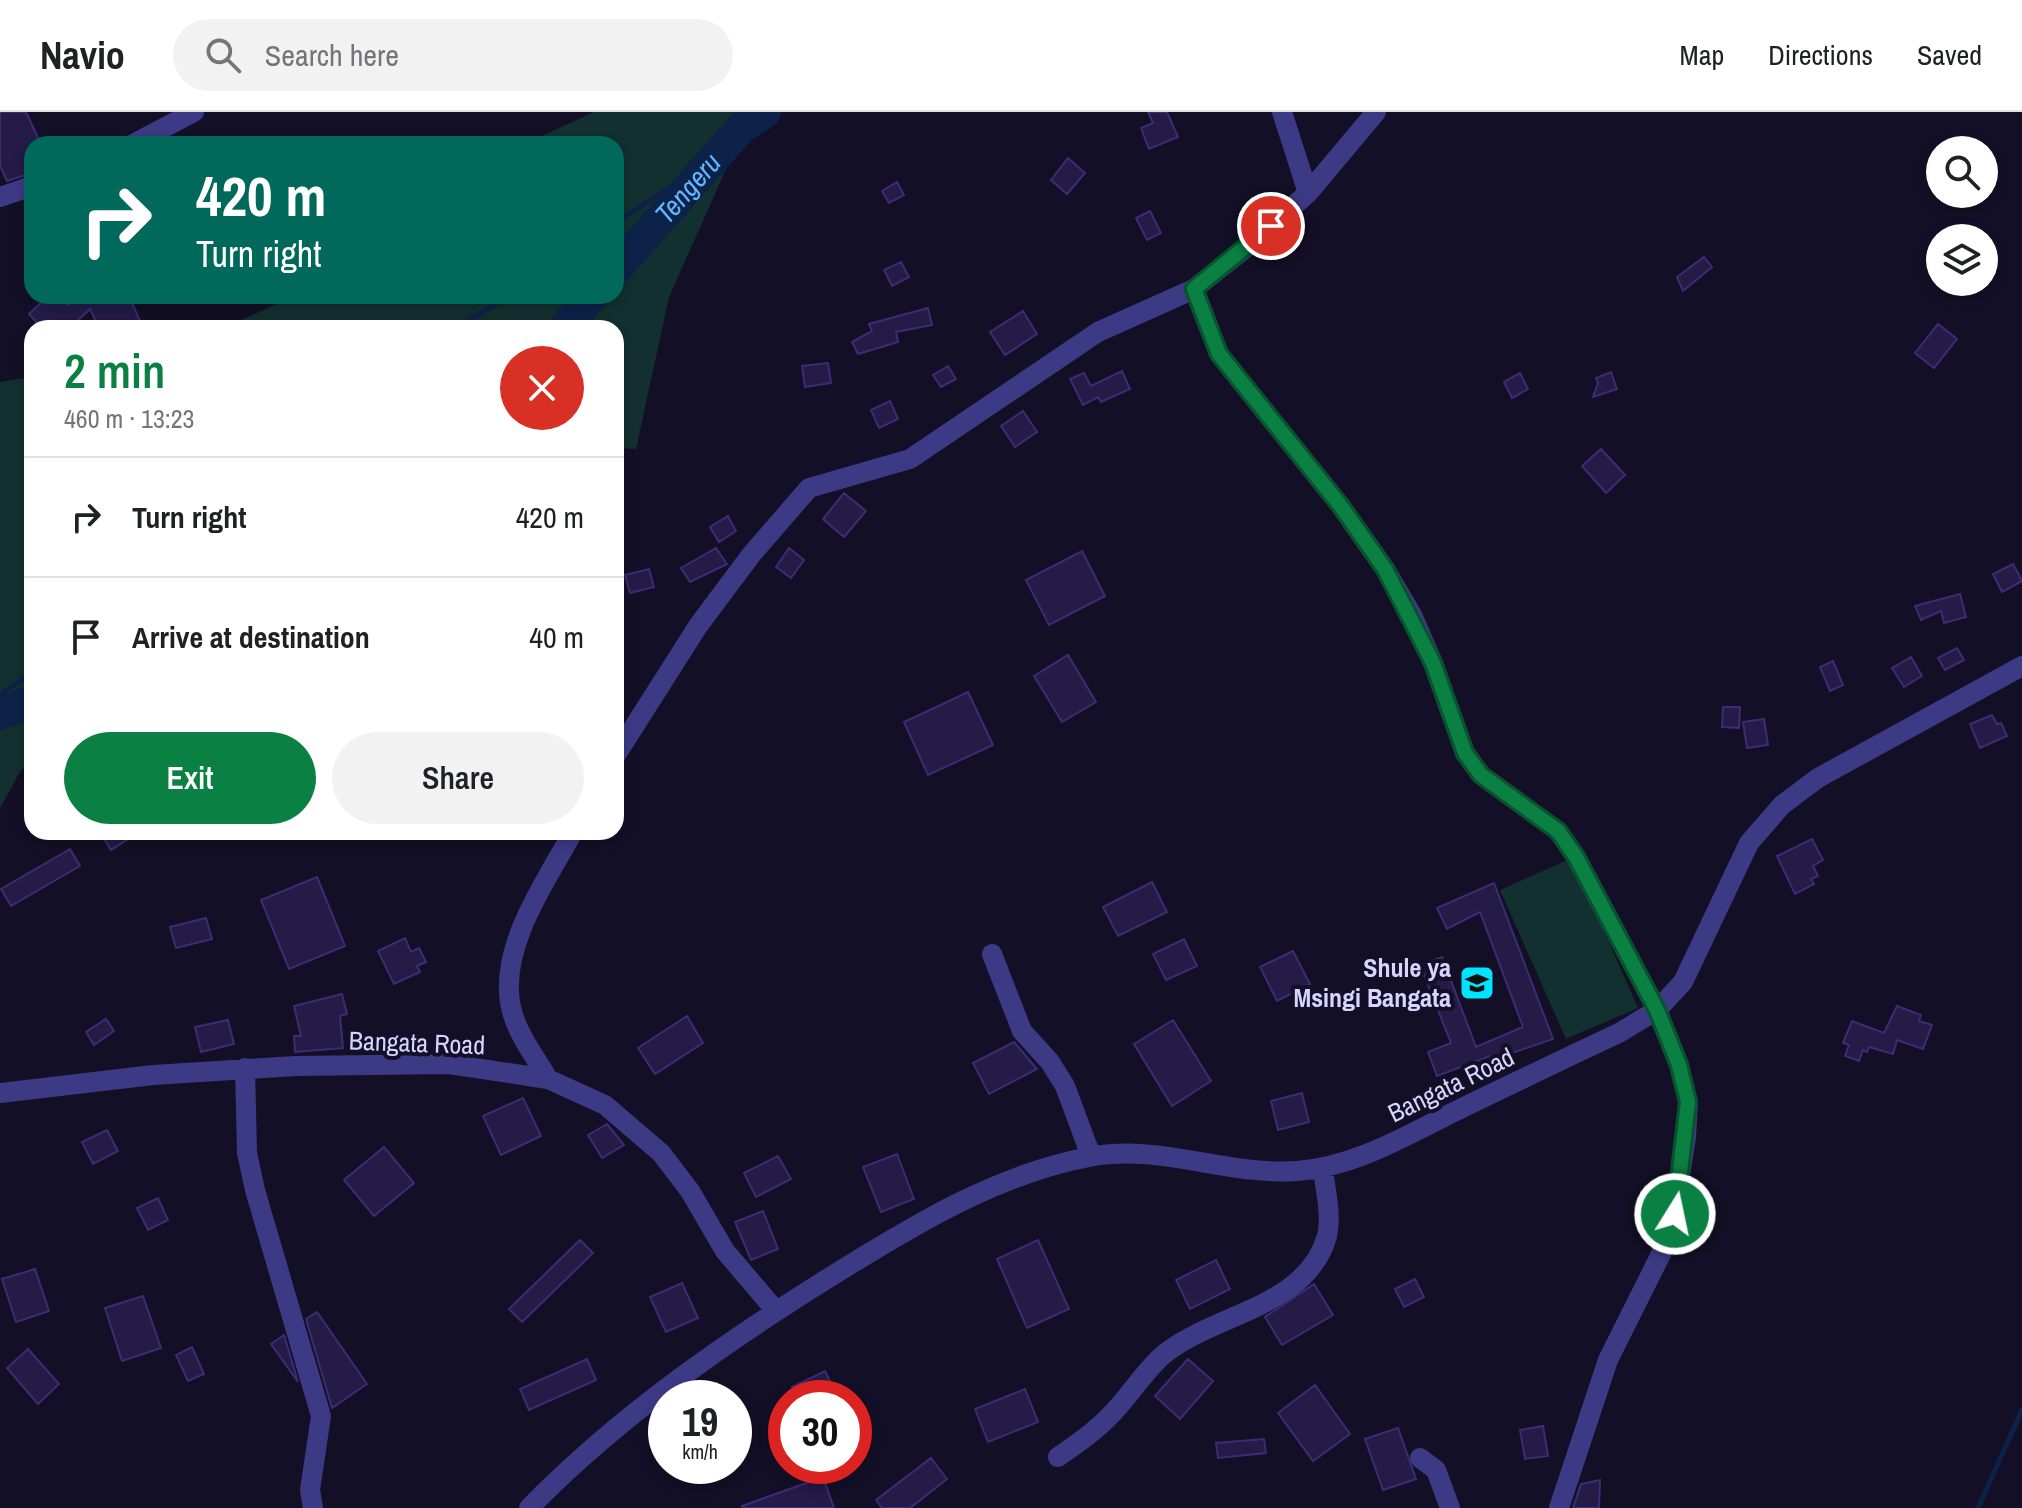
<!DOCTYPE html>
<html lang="en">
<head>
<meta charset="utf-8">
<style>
  :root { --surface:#fff; --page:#f2f2f2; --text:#202124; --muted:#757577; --line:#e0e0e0; --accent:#0b8043 }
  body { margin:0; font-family:"Archivo Narrow",sans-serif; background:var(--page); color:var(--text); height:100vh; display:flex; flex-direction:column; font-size:30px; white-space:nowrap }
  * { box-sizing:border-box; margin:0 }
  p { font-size:26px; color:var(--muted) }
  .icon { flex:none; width:44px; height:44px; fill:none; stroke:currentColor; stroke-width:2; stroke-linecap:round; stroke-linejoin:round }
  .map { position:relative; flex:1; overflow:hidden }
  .sheet { position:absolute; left:24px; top:208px; width:600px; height:520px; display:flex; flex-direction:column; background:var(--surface); border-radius:24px; box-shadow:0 4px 12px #0003 }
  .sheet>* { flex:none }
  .guide { position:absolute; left:24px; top:24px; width:600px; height:168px; border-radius:24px; box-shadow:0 4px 12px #0003; background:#00695c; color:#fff; overflow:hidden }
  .fabs { position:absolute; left:1926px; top:24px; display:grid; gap:16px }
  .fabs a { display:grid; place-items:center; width:72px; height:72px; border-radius:50%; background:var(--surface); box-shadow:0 4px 12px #0003; font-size:40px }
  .speed { position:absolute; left:648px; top:1268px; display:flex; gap:16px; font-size:40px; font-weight:700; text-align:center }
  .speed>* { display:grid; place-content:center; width:104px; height:104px; border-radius:50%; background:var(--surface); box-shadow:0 4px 12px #0003; line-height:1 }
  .speed small { font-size:20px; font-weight:400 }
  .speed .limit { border:12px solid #d22; background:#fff; color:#111 }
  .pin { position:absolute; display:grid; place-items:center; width:68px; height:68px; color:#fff; margin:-34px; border:4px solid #fff; border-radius:50%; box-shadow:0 2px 8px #0007 }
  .me { position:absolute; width:88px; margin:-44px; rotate:10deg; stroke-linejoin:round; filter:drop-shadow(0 0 6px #0008) }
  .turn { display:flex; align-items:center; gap:28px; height:168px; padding:0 40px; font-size:36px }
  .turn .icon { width:104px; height:104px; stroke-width:2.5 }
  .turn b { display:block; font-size:56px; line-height:68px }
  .round { display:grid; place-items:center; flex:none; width:84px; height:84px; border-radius:42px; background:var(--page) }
  .overview { display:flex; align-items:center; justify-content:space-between; height:136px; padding:0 40px }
  h1 { font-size:48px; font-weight:600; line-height:60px; color:var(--accent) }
  .action { display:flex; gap:16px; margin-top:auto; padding:16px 40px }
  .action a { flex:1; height:92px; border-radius:48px; background:var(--accent); color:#fff; font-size:32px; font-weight:600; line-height:92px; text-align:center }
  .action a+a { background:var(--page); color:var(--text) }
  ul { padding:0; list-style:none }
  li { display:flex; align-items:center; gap:24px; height:120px; padding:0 40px; border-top:2px solid var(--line) }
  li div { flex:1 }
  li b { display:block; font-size:30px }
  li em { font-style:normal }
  header { display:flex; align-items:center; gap:48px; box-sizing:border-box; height:112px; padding:0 40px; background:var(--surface); border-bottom:2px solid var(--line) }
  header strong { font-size:38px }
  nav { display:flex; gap:44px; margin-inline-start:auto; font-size:28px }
  .search { width:560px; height:72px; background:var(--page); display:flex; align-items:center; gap:20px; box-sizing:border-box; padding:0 28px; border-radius:44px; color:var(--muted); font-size:30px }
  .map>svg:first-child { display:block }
  .green { fill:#12302f }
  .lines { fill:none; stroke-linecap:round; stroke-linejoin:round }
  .stream { stroke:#0c2248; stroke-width:5 }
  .river { stroke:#0c2248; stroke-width:32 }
  .building { fill:#241b47; stroke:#3b2d73; stroke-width:2 }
  .minor { stroke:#3d3a85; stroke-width:20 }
  .route-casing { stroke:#07532c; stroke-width:20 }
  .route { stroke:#0b8043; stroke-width:14 }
  .labels { text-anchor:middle; stroke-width:8; stroke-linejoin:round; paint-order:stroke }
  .poi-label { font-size:26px; font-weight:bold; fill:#d9d4ff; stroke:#130f26; text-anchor:end }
  .street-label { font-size:26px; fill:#d9d4ff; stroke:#130f26 }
  .water-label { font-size:28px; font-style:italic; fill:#62b6ff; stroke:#130f26 }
</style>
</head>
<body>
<header>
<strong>Navio</strong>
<div class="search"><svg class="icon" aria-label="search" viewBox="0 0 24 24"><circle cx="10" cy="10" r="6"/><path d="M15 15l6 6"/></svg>Search here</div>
<nav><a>Map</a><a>Directions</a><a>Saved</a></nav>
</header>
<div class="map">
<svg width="2022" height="1396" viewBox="0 0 2022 1396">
  <rect width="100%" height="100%" fill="#130f26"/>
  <path class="green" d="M594,0H777L740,26L669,185L636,337L616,336V216H224L294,184H616V32H524Z
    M32,265V653L21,658L0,696V270Z
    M1572,746L1638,896L1566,927L1500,778Z"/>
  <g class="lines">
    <path class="stream" d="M773,3L777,0
      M616,111L668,76
      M456,216L509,184
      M0,583L32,560
      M1978,1396L2022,1298"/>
    <g class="river">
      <path id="s1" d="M616,157L742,15L765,0"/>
      <path d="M564,216L592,184"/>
      <path d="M0,602L32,589"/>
    </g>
  </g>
  <path class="building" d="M0,0H26L41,32H32V61L7,69L0,54Z
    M1148,0H1167L1178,25L1149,37L1141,16L1153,11Z
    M1068,46L1085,61L1067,82L1051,68Z
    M897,70L904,83L889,91L882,79Z
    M1150,99L1161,121L1147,128L1136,106Z
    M1704,145L1712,155L1683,179L1677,165Z
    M901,150L909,165L892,174L884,158Z
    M48,184H60L68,193L85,184H129L143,216H99L90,197L70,216H42L29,202Z
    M928,196L932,213L896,220L898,230L858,242L852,230L872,219L869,212Z
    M1023,199L1037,222L1005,243L990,220Z
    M1938,212L1957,227L1934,256L1915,241Z
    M828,251L831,271L805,275L802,254Z
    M948,254L956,267L941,275L933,263Z
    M1122,259L1130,277L1101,290L1098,285L1083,293L1070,267L1084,261L1091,274Z
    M1611,260L1617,277L1593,285L1598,271L1596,266Z
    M1520,261L1528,277L1512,286L1504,270Z
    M890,289L898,307L879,316L871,298Z
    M1023,299L1037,320L1015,335L1001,314Z
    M1601,337L1625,363L1606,381L1582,354Z
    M844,381L866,399L844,425L823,407Z
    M728,404L736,419L719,430L710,415Z
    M716,436L727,452L690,470L681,456Z
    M789,436L804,448L791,466L776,455Z
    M1082,439L1105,484L1049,513L1026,468Z
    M2013,452L2022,469L2002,480L1993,462Z
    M649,457L654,475L630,481L625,463Z
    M1960,482L1966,505L1944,511L1941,499L1921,508L1915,494Z
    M1957,536L1964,548L1945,558L1938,546Z
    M1068,543L1096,590L1062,610L1034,564Z
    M1911,545L1922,564L1904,575L1892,556Z
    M1833,549L1843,573L1830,579L1820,555Z
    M968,580L993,633L928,663L904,610Z
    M1723,595H1740L1739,616L1722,615Z
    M1992,603L1997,612L2001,611L2007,624L1980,636L1970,612Z
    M1764,607L1768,633L1747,636L1743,610Z
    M100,720H139L111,738Z
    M1812,727L1823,748L1813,754L1818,764L1811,767L1814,772L1795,782L1777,744Z
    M70,737L80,754L11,794L1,777Z
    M317,765L345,834L289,857L261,788Z
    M1152,770L1167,800L1118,824L1103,795Z
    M1494,771L1553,927L1492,948L1490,944L1437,964L1428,940L1451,931L1420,853L1442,845L1476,935L1523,915L1480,800L1447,817L1437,796Z
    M206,806L212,827L176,836L170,815Z
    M405,826L411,840L419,836L426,850L417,854L420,860L394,872L378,839Z
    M1184,827L1197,854L1166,868L1153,842Z
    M1293,839L1310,872L1277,889L1260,855Z
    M342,882L347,902L340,904L343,936L295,940L294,924H301L294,894Z
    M1897,894L1921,903L1919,909L1932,913L1923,937L1897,928L1893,942L1869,935L1867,940L1863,938L1859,949L1845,944L1849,933L1843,931L1852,909L1884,921Z
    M687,904L703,931L655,962L638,936Z
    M106,907L114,919L94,933L86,920Z
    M228,908L234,932L201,940L195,915Z
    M1173,908L1211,969L1172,994L1134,932Z
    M1014,930L1037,957L989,982L973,951Z
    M1302,981L1309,1010L1278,1018L1271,989Z
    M523,986L541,1024L501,1043L483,1004Z
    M607,1012L624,1033L602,1046L588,1023Z
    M107,1018L118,1039L93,1052L82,1030Z
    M384,1035L414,1071L374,1104L344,1068Z
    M897,1042L914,1087L881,1100L863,1055Z
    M778,1044L791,1067L756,1085L744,1061Z
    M158,1086L168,1108L148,1118L137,1096Z
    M763,1099L778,1137L751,1148L735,1110Z
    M580,1128L593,1141L522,1210L509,1197Z
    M1038,1128L1069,1197L1027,1216L997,1147Z
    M1216,1148L1230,1177L1190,1197L1176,1168Z
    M35,1157L49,1199L16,1210L2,1167Z
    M1415,1167L1424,1185L1404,1195L1395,1177Z
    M682,1171L698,1206L666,1220L650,1185Z
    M1314,1172L1333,1203L1282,1233L1265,1205Z
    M143,1184L161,1236L122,1249L105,1196Z
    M317,1200L367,1272L332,1296L306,1207Z
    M284,1223L298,1270L271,1232Z
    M192,1235L204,1262L188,1269L176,1243Z
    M28,1237L59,1272L38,1292L7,1256Z
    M587,1247L596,1268L529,1298L520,1277Z
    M1188,1247L1213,1269L1180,1307L1155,1284Z
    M825,1259L838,1286H797L792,1275Z
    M1315,1273L1350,1322L1313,1349L1278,1301Z
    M1025,1277L1038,1310L988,1330L975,1297Z
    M1543,1314L1548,1344L1525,1347L1520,1318Z
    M1398,1316L1416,1367L1383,1378L1365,1327Z
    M1264,1327L1266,1341L1218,1346L1216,1331Z
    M931,1346L947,1367L910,1396H882L876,1388Z
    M823,1365L834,1396H742V1394Z
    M1600,1368L1599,1396H1573L1581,1372Z"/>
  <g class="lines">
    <path class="minor" d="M1282,0L1308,81
      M133,32L194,0
      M0,85L32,74
      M1194,177L1219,242L1340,393L1385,457L1412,503L1433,551L1465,641L1481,663L1558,719L1576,745L1657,898L1679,953L1688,990L1686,1025L1671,1122L1608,1248L1559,1396
      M616,643L698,514L751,443L809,376L910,347L1098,220L1194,177L1252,131L1308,81L1376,0
      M992,842L1022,919L1050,950L1065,974L1091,1044
      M245,956L247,1041L255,1078L321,1304L310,1378L313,1396
      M548,967C534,943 514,918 510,890C501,832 546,769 573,720
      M0,981L153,963L296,954L449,952L548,967L605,993L661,1041L690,1079L725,1139L776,1199
      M1058,1345C1080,1330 1101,1315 1119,1294C1134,1277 1146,1258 1163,1243C1214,1201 1307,1196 1327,1124C1332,1103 1325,1077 1323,1057
      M1420,1346L1436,1358L1450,1396
      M529,1396C621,1302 731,1226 843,1157C919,1110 999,1062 1089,1045C1158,1031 1228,1064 1297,1059C1355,1055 1407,1023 1458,998C1512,972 1565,946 1619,921L1657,898L1683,870L1749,731L1782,693L1818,666L2022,554"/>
  </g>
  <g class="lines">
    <defs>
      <path id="route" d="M1271,114L1194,177L1219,242L1340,393L1385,457L1433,551L1465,641L1481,663L1558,719L1576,745L1657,898L1679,953L1688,990L1675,1102"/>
    </defs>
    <use href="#route" class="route-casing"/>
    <use href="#route" class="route"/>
  </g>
  <defs>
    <symbol id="school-square" viewBox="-11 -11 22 22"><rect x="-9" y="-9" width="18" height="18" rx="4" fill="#00e5ff" stroke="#130f26"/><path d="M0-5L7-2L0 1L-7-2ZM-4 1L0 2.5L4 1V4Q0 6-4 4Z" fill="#111"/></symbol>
  </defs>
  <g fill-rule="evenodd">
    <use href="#school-square" x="1457" y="851" width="40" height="40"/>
  </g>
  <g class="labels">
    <g class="poi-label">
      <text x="1451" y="865">Shule ya<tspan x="1451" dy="30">Msingi Bangata</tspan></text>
    </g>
    <g class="street-label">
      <text transform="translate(417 931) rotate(2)" y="9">Bangata Road</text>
      <text transform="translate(1451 973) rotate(-26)" y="9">Bangata Road</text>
    </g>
    <g class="water-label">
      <text dy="10" stroke="none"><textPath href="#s1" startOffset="108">Tengeru</textPath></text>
    </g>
  </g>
</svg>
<div class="fabs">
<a><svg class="icon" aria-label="search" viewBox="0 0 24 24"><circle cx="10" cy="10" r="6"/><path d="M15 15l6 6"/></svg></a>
<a><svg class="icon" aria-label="layers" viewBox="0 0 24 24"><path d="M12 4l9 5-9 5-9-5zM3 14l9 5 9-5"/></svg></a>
</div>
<div class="speed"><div>19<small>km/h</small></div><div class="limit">30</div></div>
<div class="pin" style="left:1271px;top:114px;background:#d93025"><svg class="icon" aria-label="arrive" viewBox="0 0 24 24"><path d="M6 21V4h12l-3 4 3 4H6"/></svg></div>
<svg class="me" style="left:1675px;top:1102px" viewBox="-20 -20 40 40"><circle r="17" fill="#0b8043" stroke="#fff" stroke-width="3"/><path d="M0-11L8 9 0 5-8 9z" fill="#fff"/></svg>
<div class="guide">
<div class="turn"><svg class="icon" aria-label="right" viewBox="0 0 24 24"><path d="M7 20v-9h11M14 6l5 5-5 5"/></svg><div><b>420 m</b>Turn right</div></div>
</div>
<section class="sheet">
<div class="overview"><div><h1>2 min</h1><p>460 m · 13:23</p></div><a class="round" style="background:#d93025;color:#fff"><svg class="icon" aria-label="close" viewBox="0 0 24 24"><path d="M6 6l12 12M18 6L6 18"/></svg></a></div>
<ul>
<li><svg class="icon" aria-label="right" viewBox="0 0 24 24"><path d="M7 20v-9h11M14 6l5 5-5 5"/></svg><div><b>Turn right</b></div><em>420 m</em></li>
<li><svg class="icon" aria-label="arrive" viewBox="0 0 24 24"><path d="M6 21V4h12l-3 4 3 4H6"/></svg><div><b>Arrive at destination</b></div><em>40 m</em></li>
</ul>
<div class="action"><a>Exit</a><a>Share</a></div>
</section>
</div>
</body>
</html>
